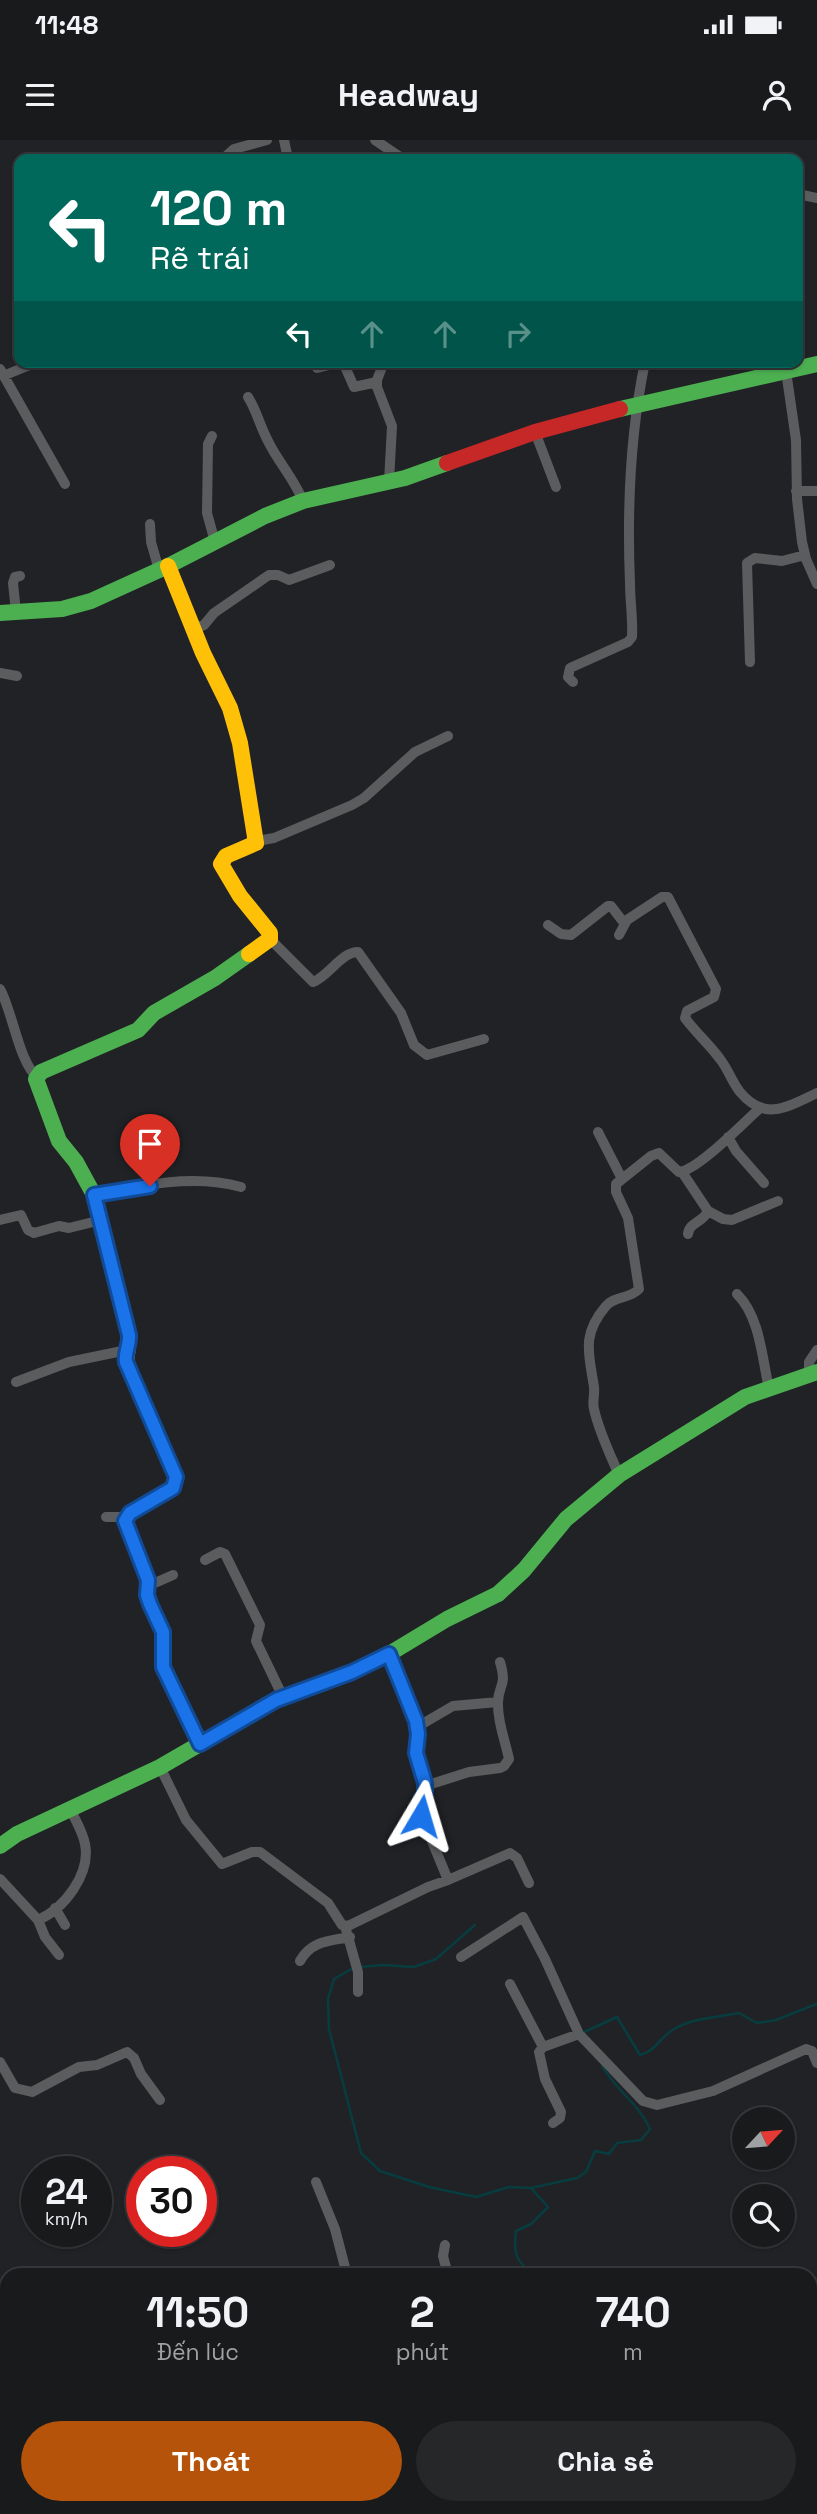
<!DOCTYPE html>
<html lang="vi">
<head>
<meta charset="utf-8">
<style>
  :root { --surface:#181a1c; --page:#252729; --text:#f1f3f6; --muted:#9fa1a3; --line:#36383b; --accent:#b45309 }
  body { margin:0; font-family:"Space Grotesk",sans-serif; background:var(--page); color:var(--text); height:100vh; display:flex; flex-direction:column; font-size:26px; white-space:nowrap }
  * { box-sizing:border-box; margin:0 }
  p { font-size:23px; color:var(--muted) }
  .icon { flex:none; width:38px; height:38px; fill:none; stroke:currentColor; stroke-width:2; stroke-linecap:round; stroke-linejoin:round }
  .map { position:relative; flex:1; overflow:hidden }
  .details { position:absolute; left:0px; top:2128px; width:817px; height:247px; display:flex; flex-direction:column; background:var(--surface); border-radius:21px 21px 0 0; box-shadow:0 2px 5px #0004,0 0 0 2px var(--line) }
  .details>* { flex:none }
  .hud { position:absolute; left:14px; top:14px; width:789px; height:214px; border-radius:14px; box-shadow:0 2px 5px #0004,0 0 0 2px var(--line); background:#00695c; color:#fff; overflow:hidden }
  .needle { width:46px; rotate:64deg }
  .controls { position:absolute; left:732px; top:1967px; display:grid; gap:14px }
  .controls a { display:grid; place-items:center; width:63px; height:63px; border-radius:50%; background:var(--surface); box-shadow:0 2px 5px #0004,0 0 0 2px var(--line); font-size:35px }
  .speed { position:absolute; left:21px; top:2016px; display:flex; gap:14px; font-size:35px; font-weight:700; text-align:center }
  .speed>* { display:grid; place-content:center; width:91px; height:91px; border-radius:50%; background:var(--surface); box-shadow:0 2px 5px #0004,0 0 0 2px var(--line); line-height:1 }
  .speed small { font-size:18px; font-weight:400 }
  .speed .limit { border:10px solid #d22; background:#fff; color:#111 }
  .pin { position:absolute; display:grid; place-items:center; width:60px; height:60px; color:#fff; margin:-72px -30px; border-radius:50% 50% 50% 0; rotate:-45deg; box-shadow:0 0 7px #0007 }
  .pin .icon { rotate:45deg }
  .me { position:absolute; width:77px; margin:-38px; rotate:7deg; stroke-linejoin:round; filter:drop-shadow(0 0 5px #0008) }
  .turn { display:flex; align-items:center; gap:24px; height:147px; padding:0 21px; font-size:32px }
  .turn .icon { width:91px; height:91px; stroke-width:2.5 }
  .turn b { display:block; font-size:49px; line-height:60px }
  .lanes { display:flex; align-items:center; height:66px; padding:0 21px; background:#0003; justify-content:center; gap:35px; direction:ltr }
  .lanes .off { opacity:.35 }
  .eta { display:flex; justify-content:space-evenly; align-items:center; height:119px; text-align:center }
  .eta b { font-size:42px; font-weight:700; line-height:49px }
  .cta { display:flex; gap:14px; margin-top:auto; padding:14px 21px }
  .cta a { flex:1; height:80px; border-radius:42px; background:var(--accent); color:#fff; font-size:28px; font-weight:700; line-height:80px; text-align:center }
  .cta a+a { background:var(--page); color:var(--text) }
  .status { display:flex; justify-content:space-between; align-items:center; height:49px; padding:0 35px; background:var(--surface); direction:ltr }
  .status svg { height:19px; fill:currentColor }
  header { display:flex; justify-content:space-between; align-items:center; height:91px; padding:0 21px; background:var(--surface); font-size:32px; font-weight:700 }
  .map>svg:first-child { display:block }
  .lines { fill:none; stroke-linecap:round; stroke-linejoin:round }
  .stream { stroke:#083d40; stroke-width:2.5 }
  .street { stroke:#5a5c5d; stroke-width:10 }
  .fast { stroke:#4caf50; stroke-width:16 }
  .slow { stroke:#ffc107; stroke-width:16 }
  .jam { stroke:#c62828; stroke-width:16 }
  .route-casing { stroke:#114b97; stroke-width:18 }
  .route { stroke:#1a73e8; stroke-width:12 }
</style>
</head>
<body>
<div class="status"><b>11:48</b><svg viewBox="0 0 49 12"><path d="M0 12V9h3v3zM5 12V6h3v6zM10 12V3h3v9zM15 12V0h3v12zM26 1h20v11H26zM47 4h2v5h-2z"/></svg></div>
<header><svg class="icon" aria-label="menu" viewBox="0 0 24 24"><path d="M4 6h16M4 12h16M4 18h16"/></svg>Headway<svg class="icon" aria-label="person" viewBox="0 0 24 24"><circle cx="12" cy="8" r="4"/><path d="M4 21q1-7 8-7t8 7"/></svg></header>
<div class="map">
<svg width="817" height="2374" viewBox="0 0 817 2374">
  <rect width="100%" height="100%" fill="#202226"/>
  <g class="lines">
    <path class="stream" d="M359,1827L383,1825L414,1827L436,1819L475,1785
      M353,1828L334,1839L328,1859L329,1889L361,2013L380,2031L429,2047L476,2057L509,2047L531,2048L548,2067L531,2084L516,2091C513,2114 516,2121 534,2135
      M584,1892L617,1877L640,1915C656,1911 660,1897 674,1889C692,1878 718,1877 739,1873L757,1883L776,1880L817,1864
      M531,2048L577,2038L586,2032L595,2011L609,2014L617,2003L641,2000L650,1989C639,1964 615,1949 602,1926
      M641,2368L642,2374"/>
    <path class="street" d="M284,0L288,19
      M375,0L403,19
      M223,19L234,9L267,0
      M798,54L817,58
      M343,222L354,247L377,242
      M384,222L377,240V247L392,286L389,342
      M317,228L342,222
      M0,229L65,344
      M786,231L796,300L797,359L802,402L806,419L817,444
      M3,236L37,222
      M248,257C257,271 260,287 269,303C279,323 294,339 303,361
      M535,292L556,347
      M212,296L208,304L207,373L215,402
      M796,351H817
      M150,384L151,402L159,430
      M16,472L13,443L15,437L20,436
      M194,489L204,485L214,473L269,435H278L289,440L330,425
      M750,522L747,423L755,418L782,421L805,415
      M0,533L17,536
      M573,542L568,537L570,528L628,502L632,497C633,479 630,461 630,443C627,370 630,294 645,222
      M257,701L274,698L352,665L364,658L415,612L448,596
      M548,785L561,794L571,795L608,766H611L624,783
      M619,795L627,780L662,757H668L716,849L714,857L687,871L685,878C696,893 710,905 720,919C728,929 732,942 740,952C765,982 787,967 817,953
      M270,799L313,842C329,836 341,812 358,812L401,873L414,905L427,915L484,899
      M0,849C13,873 19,922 37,937
      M598,992L621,1037
      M728,997L736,1011L764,1043
      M682,1032L708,1071C704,1082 689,1082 688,1094
      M94,1055C141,1045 194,1034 241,1047
      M708,1071L723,1079L732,1080L778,1061
      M0,1080L21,1075L28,1090L34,1093L59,1086L69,1088L101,1080
      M737,1154C760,1177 762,1217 769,1249
      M809,1235V1222L817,1210
      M16,1242L69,1222L127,1210
      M619,1335C610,1314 599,1292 594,1269C592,1261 595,1255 594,1247C589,1214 581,1195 606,1166C614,1156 630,1159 639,1149L628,1078L616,1052V1044L651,1016L659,1013L679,1032C697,1031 743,983 759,969
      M106,1377H126
      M205,1420L220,1412L225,1414L260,1485L256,1501L283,1557
      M148,1446L173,1435
      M417,1587L453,1566L498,1562
      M160,1627L186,1680L222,1724L252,1712H260L328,1763L342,1785L348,1786L428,1747L448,1740L420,1672L425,1643L417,1613V1587L389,1514
      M425,1646L469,1632L500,1628L504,1626L509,1619C505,1600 498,1584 498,1565C497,1544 508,1549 500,1522
      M0,1739L38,1780C64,1769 91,1734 85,1704C83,1692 75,1680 70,1668
      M448,1740L510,1713L517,1718L529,1743
      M55,1768L65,1785
      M38,1780L45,1797L59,1815
      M345,1786L358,1832V1852
      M461,1817L523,1777L545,1819L579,1894
      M300,1821C311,1801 329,1801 350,1797
      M510,1844L543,1907
      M0,1922L15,1948L32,1952L79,1927L97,1925L127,1912L134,1918L141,1934L160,1960
      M553,1983L560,1978L561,1972L545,1939L539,1912L543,1907L579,1894L643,1961L657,1965L713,1951L806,1909L812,1911L817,1923
      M316,2042L335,2089L347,2135
      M445,2105L443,2116L448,2135
      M9,2374L21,2368"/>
    <path class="fast" d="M620,269L817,224
      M0,473L62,469L91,461L168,426L265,376L303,361L405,338L447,323
      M128,1190L94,1055L76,1022L59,1001L36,939L41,932L138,890L154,873L215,838L249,814
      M0,1706L17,1694L160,1627L276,1560L352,1532L389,1514L447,1479L498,1454L524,1430L566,1379L619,1335L745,1257L817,1232"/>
    <path class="slow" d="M168,426L203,513L230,568L240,603L256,703L226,716L221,724L240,756L270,793V799L249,814
      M128,1190L129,1199L126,1222L176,1337L173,1348L130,1373L125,1381L148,1440L147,1455L150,1464L163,1492V1527L200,1604"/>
    <path class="jam" d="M447,323L535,292L620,269"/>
  </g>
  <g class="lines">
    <defs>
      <path id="route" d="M150,1046L94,1055L129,1195C130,1205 124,1213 126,1222L176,1337L173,1348L130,1373L125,1381L148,1440L147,1455L150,1464L163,1492V1527L200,1604L276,1560L352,1532L389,1514L416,1581L418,1594L416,1613L425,1643V1652L419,1669L421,1676"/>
    </defs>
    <use href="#route" class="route-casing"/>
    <use href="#route" class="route"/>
  </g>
</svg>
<div class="controls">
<a><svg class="needle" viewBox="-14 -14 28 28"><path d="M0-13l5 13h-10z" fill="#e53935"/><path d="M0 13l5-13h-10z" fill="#9fa1a3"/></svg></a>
<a><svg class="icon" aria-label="search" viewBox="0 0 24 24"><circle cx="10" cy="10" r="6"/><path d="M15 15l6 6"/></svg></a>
</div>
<div class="speed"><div>24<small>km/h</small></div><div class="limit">30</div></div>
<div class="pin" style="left:150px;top:1046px;background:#d93025"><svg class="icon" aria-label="arrive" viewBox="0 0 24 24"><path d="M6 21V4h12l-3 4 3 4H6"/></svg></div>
<svg class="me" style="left:421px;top:1676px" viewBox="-20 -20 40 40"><path d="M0-17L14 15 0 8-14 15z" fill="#1a73e8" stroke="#fff" stroke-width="4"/></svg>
<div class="hud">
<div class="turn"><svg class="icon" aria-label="left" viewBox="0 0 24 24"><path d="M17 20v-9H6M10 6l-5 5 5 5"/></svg><div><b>120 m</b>Rẽ trái</div></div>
<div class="lanes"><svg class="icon" aria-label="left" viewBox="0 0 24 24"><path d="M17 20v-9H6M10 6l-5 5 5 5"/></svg><svg class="icon off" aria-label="ahead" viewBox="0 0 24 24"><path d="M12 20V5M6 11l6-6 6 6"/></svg><svg class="icon off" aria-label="ahead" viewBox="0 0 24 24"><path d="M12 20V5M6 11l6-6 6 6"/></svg><svg class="icon off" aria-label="right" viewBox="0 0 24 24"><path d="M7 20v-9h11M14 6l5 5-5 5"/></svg></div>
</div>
<section class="details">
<div class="eta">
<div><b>11:50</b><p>Đến lúc</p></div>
<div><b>2</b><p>phút</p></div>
<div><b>740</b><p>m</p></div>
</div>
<div class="cta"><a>Thoát</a><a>Chia sẻ</a></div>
</section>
</div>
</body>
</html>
